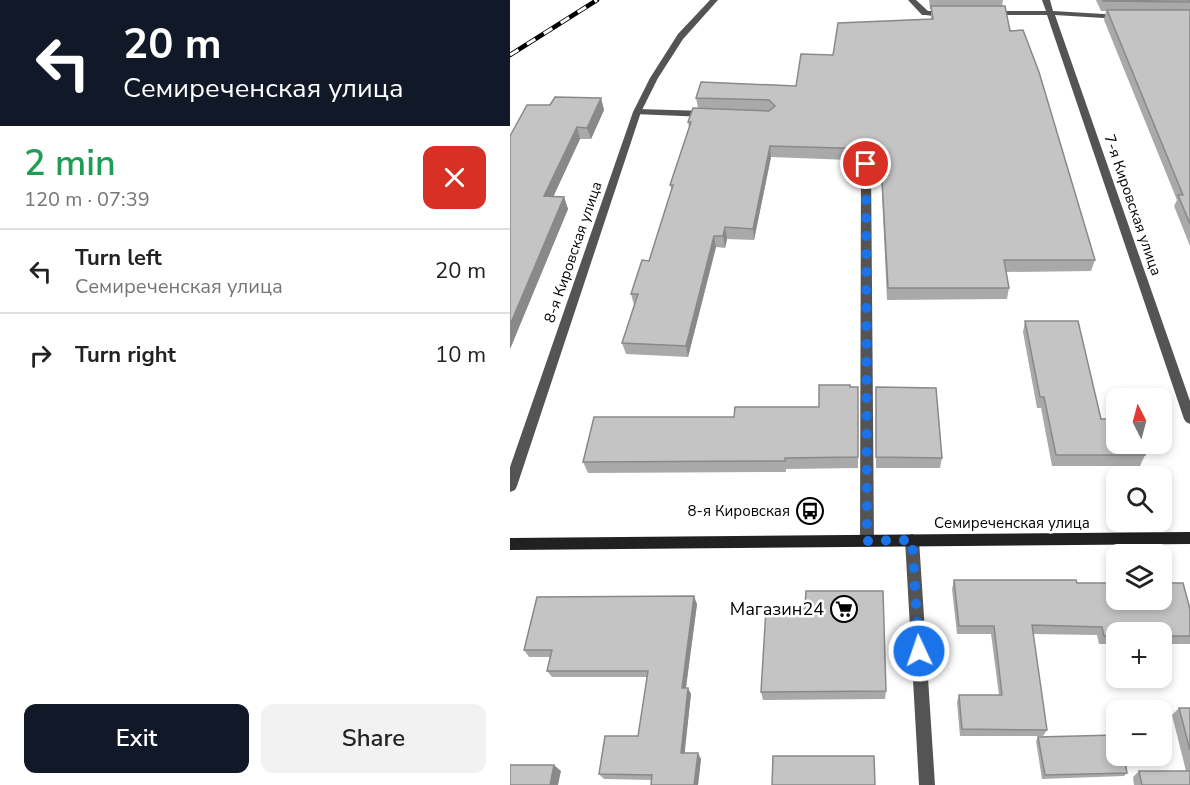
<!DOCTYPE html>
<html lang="en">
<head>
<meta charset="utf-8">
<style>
  :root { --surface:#fff; --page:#f2f2f2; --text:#222; --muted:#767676; --line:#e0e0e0; --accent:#111827 }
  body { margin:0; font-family:"Nunito Sans",sans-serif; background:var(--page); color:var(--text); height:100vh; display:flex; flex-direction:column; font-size:22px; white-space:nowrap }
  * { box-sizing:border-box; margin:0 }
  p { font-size:20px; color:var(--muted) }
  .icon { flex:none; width:33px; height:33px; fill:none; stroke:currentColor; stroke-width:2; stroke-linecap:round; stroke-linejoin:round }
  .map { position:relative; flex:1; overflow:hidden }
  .side { display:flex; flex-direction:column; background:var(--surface); width:510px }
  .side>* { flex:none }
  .banner { background:#111827; color:#fff; overflow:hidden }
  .needle { width:39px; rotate:354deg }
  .controls { position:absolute; left:596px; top:388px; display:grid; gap:12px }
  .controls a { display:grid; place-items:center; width:66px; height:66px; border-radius:12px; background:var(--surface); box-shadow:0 3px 9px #0003; font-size:30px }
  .pin { position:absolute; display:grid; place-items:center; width:51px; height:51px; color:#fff; margin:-26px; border:3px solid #fff; border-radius:50%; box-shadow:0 2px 6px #0007 }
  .me { position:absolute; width:66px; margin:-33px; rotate:357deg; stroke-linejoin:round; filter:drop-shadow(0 0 4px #0008) }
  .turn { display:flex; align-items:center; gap:21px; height:126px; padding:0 24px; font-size:27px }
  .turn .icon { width:78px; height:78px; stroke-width:2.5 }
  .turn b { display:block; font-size:42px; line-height:51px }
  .round { display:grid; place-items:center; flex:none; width:63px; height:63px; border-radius:12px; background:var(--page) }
  .overview { display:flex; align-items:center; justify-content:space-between; height:102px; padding:0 24px }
  h1 { font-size:36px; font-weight:600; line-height:45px; color:#1e9e55 }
  .action { display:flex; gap:12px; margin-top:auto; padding:12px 24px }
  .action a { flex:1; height:69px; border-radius:12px; background:var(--accent); color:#fff; font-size:24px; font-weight:600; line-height:69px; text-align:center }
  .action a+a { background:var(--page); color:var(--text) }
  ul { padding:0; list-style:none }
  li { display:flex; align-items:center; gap:18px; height:84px; padding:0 24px; border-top:2px solid var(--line) }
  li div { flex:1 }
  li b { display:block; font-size:22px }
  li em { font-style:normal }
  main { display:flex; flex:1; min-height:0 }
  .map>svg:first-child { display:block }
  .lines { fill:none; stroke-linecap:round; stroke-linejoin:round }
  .service { fill:#545454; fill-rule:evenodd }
  .minor { fill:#545454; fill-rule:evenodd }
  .secondary { fill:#212121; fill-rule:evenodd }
  .rail-casing { stroke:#000; stroke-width:4.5 }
  .rail { stroke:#fff; stroke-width:3; stroke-dasharray:10; stroke-linecap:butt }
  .wall { fill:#a9a9a9 }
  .shaded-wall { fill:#898989 }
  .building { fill:#c4c4c4; stroke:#898989; stroke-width:1.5 }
  .route { stroke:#1a73e8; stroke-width:10; stroke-dasharray:0 18 }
  .labels { text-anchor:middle; stroke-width:5; stroke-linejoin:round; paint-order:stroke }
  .street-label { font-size:15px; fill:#000; stroke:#fff }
  .poi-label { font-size:15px; fill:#000; stroke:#fff; text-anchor:end }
  .near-poi-label { font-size:18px; fill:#000; stroke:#fff; text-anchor:end }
</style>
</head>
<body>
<main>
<section class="side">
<div class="banner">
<div class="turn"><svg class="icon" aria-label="left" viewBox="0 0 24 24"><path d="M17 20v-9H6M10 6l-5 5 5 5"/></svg><div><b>20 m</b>Семиреченская улица</div></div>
</div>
<div class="overview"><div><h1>2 min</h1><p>120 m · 07:39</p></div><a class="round" style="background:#d93025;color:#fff"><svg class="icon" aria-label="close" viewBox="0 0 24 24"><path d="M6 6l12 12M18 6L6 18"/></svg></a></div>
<ul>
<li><svg class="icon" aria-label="left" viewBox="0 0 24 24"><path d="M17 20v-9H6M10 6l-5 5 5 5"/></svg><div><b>Turn left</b><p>Семиреченская улица</p></div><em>20 m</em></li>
<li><svg class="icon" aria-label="right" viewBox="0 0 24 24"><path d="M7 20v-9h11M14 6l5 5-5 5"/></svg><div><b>Turn right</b></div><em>10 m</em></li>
</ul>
<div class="action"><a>Exit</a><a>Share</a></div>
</section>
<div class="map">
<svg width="680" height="785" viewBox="0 0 680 785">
  <rect width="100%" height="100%" fill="#fff"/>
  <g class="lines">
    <path class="service" d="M200,0H208L174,38H168V34Z
      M398,0H406L418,11V15H412Z
      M127,109L196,111L200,114L196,117L124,114V110Z
      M356,161L361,164L364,541L362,545L357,547L352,545L350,541L351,164Z"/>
    <path class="minor" d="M532,0H540L543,11L610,15L614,17L610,19L545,15L680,401V424L676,422L674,419L537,15H480L476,13L480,11H536Z
      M412,11H436L440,13C434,17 417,17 411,13Z
      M168,34L175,36L148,78L131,112L7,486L5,490L0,492V467L123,112L140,78Z
      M402,534L407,536L409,540L425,785H409L395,540L397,536Z"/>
    <path class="secondary" d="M680,532V544L0,550V538Z"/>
    <defs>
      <path id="rail" d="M0,55L87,0"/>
    </defs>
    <use href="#rail" class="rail-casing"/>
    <use href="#rail" class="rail"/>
  </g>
  <path class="wall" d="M419,0H493L492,6L585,260L581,271L496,272L499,288L497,299L377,300L371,173H367L366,161L261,157L244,240L217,239L215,248L206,247L178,357L116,354L112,343L124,305L121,294L139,261L162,190L160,185L179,128L178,122L188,108L186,98L286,86L323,55L421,20V9H420Z
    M586,0H680V246L664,206L667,200L594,20L596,11H591Z
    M91,98L94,110L81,139H70L43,197H54L58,209L0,349V136L40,105Z
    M515,321L591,419L635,455L630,466H542L531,408H527L513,332Z
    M340,387H348V468L276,469V472L78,473L73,462L224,417L309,407Z
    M366,387L432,458L430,468H366Z
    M444,580L567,583L680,609V644H651V633H606V644H589L587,635L523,634L537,730L533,736H450L447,702L449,695H489L481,634H447L442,589Z
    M187,604L176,688L181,694L174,753L191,759L188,785H141L142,780L94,779L89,774L128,736L137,677H42L37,671L40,657H19L14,650Z
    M376,691L375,699L253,700L251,692Z
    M669,708H680V785H624L623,777L629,771H676L662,715Z
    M528,737L617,773L614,776L532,779L526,741Z"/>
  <path class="shaded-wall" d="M91,98L94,110L81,139L77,128Z
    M67,127L70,139L38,208L34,196Z
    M260,146L261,157L244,240L243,229Z
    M54,197L58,209L0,349V325Z
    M215,227L217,239L215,248L213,236Z
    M204,236L206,247L178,357L176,346Z
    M184,596L187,604L175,694L172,688Z
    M178,688L181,694L174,759L171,753Z
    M188,753L191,759L188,785H184Z
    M44,765L51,771L48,785H40Z"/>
  <path class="building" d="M593,0H680V2L593,1Z
    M421,6H495L500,31L513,30L529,72L585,260H494L499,288H378L371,162H367L366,149L260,146L243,229L215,227L213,236H204L176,346L112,343L128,294H121L132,260L139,261L163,185H160L181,122H178L183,108L259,111L265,106L259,100L186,98L191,82L286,86L291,54L323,55L328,23L423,19Z
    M597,10H680V224L668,195H673Z
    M45,97L91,98L77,128L67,127L34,196L54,197L0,325V136L17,105H40Z
    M515,321H568L591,419H606V444H632L635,455H546L534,397H530Z
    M309,385H340V387H348V457L275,458V461L73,462L84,417H224L225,407H309Z
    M366,387L426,388L432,458L366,457Z
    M444,580H566L567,583H606V600H651V583H673L680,609V636H651V633H606V636H594L592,627L522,625L537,730L452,729L449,695H492L484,626H449Z
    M296,591H373L376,691L251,692L256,609L295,608Z
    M184,596L172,688H178L171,753H188L184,785H141L142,775L89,774L95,736H128L138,671H37L42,650H14L27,597Z
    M669,708H680V750Z
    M606,735V756H614L617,773L535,775L528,737Z
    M263,756H364L365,785H262Z
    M0,765H44L40,785H0Z
    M629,771H680V785H632Z"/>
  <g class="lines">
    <path class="route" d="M356,164L357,541L402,540L409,651"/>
  </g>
  <defs>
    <symbol id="bus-ring" viewBox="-11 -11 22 22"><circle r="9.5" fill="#fff" stroke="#000" stroke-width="1.5"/><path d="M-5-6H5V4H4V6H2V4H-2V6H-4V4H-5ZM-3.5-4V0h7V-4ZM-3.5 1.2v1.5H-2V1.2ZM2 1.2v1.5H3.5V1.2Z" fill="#000"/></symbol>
    <symbol id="supermarket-ring" viewBox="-11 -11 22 22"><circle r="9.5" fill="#fff" stroke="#000" stroke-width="1.5"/><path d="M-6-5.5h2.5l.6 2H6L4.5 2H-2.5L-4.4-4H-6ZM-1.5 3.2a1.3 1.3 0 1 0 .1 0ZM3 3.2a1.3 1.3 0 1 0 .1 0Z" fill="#000"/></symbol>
  </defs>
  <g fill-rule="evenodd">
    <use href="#bus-ring" x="285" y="496" width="30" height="30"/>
    <use href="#supermarket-ring" x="319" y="594" width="30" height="30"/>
  </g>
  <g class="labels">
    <g class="street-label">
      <text transform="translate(623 205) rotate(71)" y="5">7-я Кировская улица</text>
      <text transform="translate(63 252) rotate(-71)" y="5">8-я Кировская улица</text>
      <text x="502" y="528">Семиреченская улица</text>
    </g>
    <g class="poi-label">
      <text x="280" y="516">8-я Кировская</text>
    </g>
    <g class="near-poi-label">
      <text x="314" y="615">Магазин24</text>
    </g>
  </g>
</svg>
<div class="controls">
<a><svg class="needle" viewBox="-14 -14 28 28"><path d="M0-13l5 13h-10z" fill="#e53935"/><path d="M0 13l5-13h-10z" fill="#767676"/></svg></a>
<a><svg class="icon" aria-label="search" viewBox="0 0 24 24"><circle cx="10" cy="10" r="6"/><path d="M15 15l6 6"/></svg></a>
<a><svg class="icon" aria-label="layers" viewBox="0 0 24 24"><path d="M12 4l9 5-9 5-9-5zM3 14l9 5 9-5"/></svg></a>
<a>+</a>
<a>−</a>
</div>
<div class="pin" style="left:356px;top:164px;background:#d93025"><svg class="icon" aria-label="arrive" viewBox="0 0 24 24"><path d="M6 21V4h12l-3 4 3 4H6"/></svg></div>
<svg class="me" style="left:409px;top:651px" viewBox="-20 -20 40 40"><circle r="17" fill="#1a73e8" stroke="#fff" stroke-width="3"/><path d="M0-11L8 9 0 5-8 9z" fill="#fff"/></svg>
</div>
</main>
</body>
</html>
